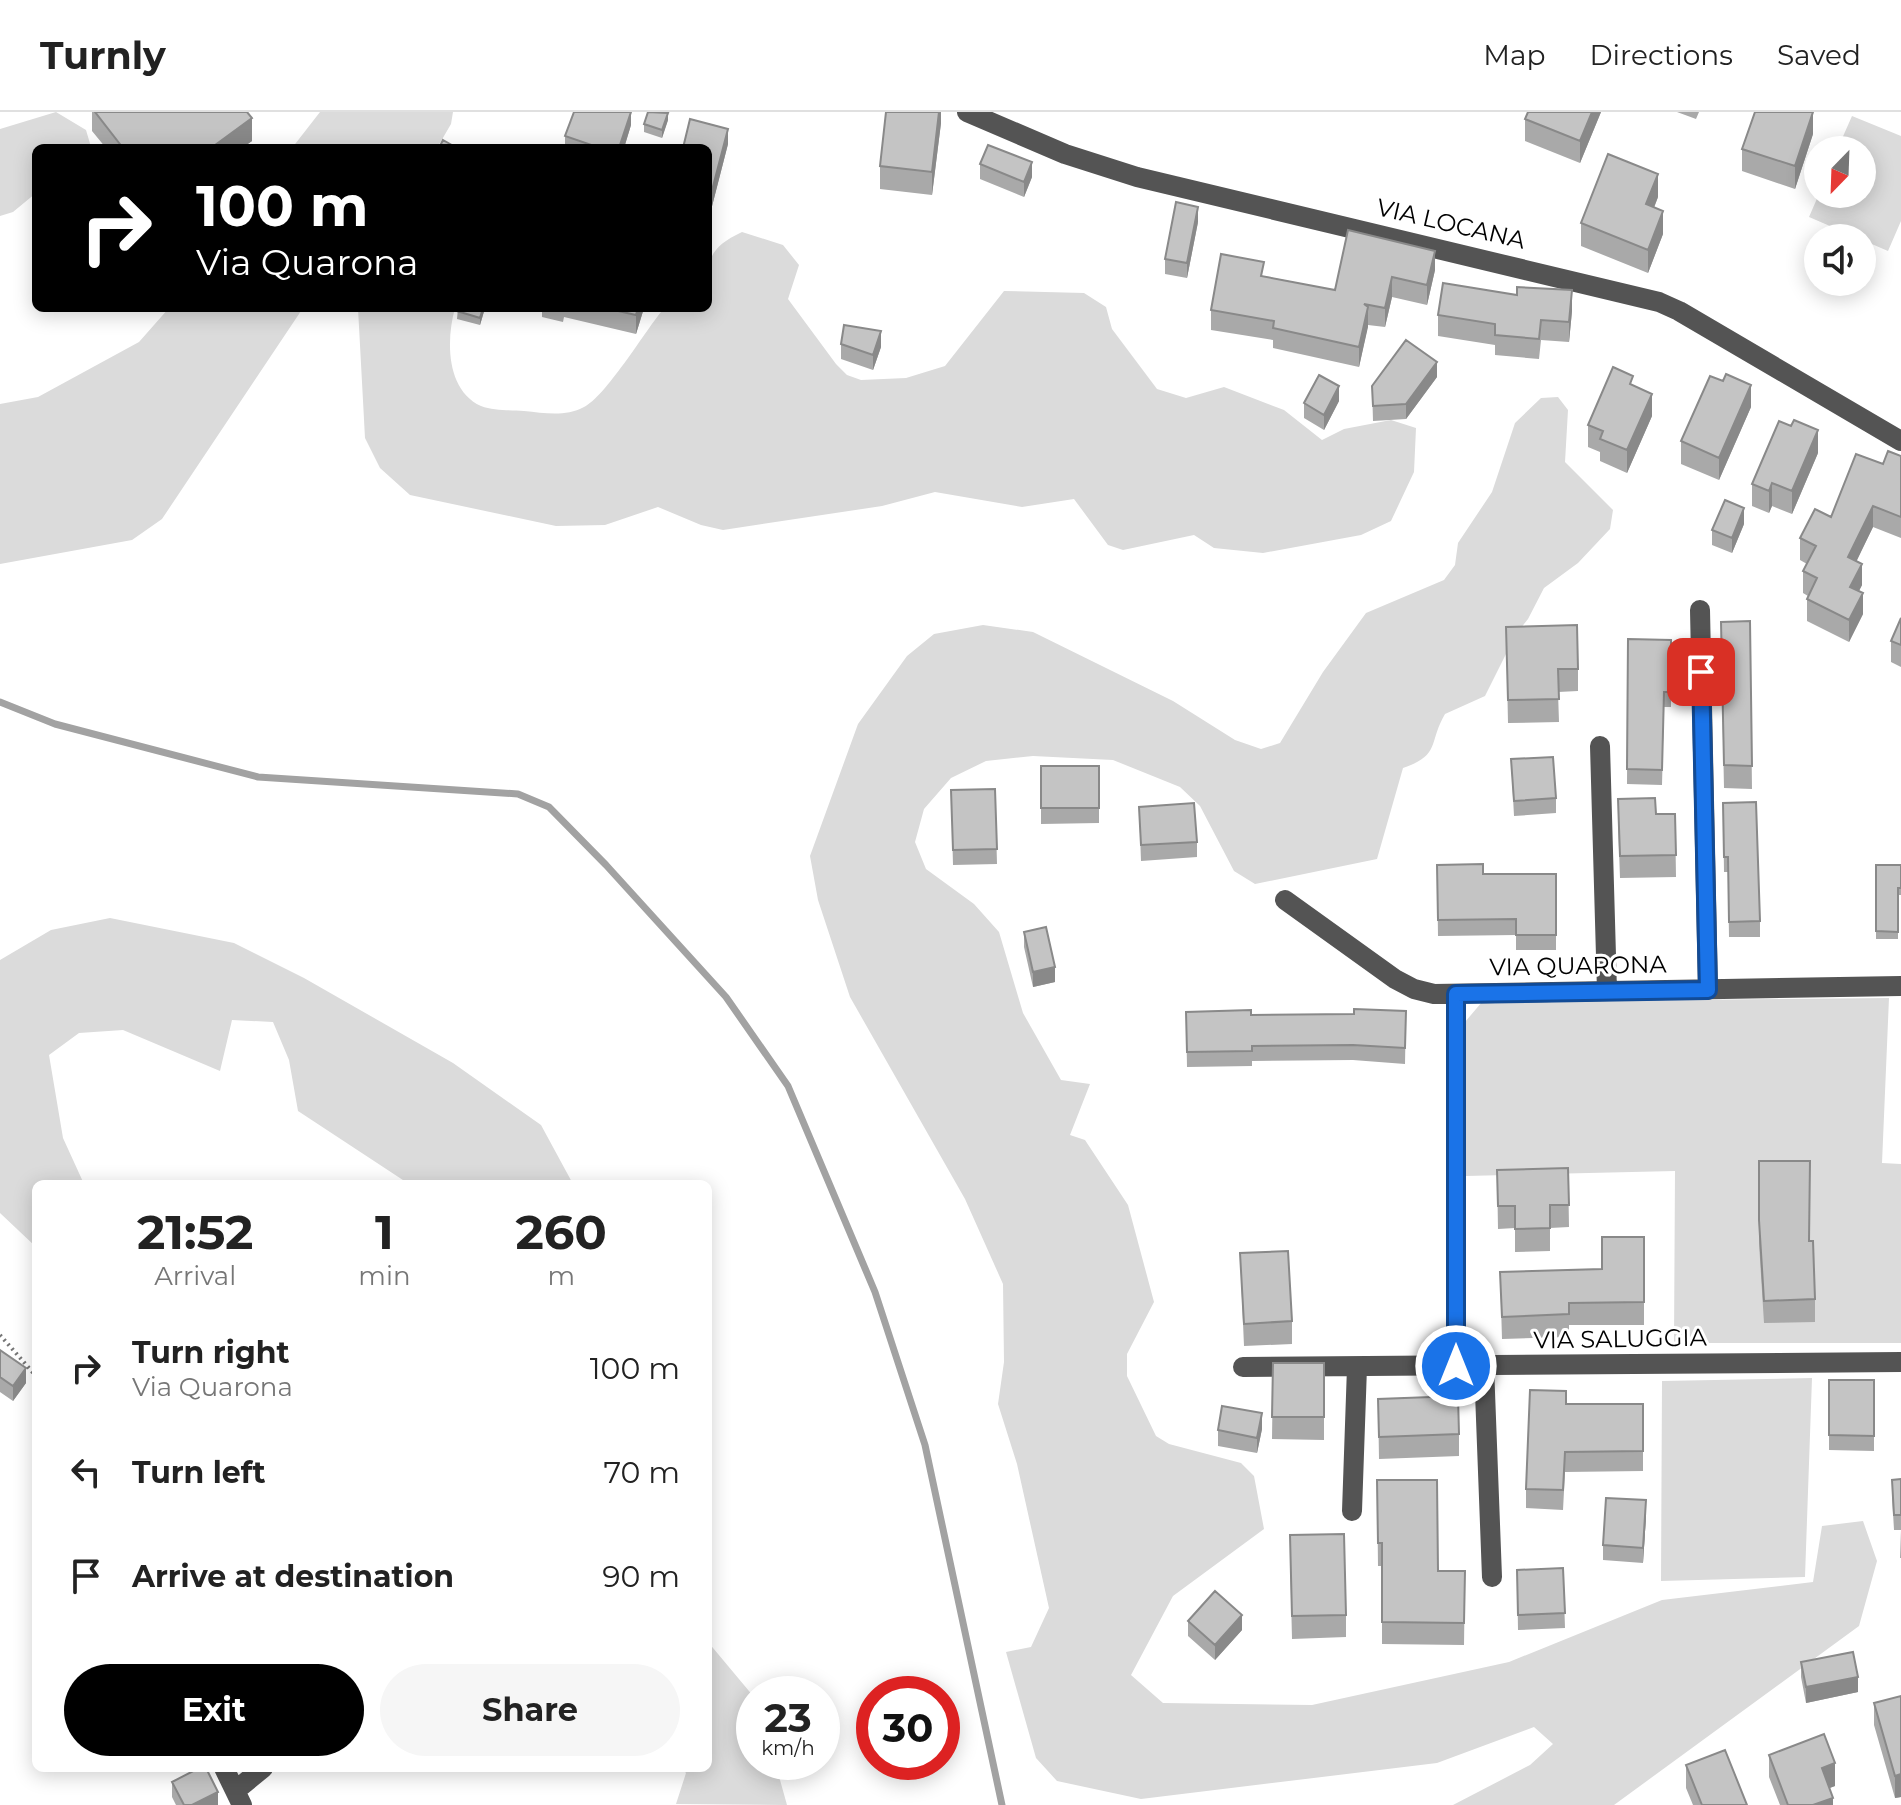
<!DOCTYPE html>
<html lang="en">
<head>
<meta charset="utf-8">
<style>
  :root { --surface:#fff; --page:#f6f6f6; --text:#222; --muted:#767676; --line:#e0e0e0; --accent:#000 }
  body { margin:0; font-family:Montserrat,sans-serif; background:var(--page); color:var(--text); height:100vh; display:flex; flex-direction:column; font-size:30px; white-space:nowrap }
  * { box-sizing:border-box; margin:0 }
  p { font-size:26px; color:var(--muted) }
  .icon { flex:none; width:44px; height:44px; fill:none; stroke:currentColor; stroke-width:2; stroke-linecap:round; stroke-linejoin:round }
  .map { position:relative; flex:1; overflow:hidden }
  .details { position:absolute; left:32px; top:1068px; width:680px; height:592px; display:flex; flex-direction:column; background:var(--surface); border-radius:12px; box-shadow:0 4px 20px #0003 }
  .details>* { flex:none }
  .banner { position:absolute; left:32px; top:32px; width:680px; height:168px; border-radius:12px; box-shadow:0 4px 20px #0003; background:#000; color:#fff; overflow:hidden }
  .needle { width:52px; rotate:203deg }
  .buttons { position:absolute; left:1804px; top:24px; display:grid; gap:16px }
  .buttons a { display:grid; place-items:center; width:72px; height:72px; border-radius:50%; background:var(--surface); box-shadow:0 4px 20px #0003; font-size:40px }
  .speed { position:absolute; left:736px; top:1564px; display:flex; gap:16px; font-size:40px; font-weight:700; text-align:center }
  .speed>* { display:grid; place-content:center; width:104px; height:104px; border-radius:50%; background:var(--surface); box-shadow:0 4px 20px #0003; line-height:1 }
  .speed small { font-size:20px; font-weight:400 }
  .speed .limit { border:12px solid #d22; background:#fff; color:#111 }
  .pin { position:absolute; display:grid; place-items:center; width:68px; height:68px; color:#fff; margin:-34px; border-radius:16px; box-shadow:0 4px 12px #0006 }
  .me { position:absolute; width:88px; margin:-44px; rotate:0deg; stroke-linejoin:round; filter:drop-shadow(0 0 6px #0008) }
  .turn { display:flex; align-items:center; gap:28px; height:168px; padding:0 32px; font-size:36px }
  .turn .icon { width:104px; height:104px; stroke-width:2.5 }
  .turn b { display:block; font-size:56px; line-height:68px }
  .eta { display:flex; justify-content:space-evenly; align-items:center; height:136px; text-align:center }
  .eta b { font-size:48px; font-weight:700; line-height:56px }
  .action { display:flex; gap:16px; margin-top:auto; padding:16px 32px }
  .action a { flex:1; height:92px; border-radius:48px; background:var(--accent); color:#fff; font-size:32px; font-weight:700; line-height:92px; text-align:center }
  .action a+a { background:var(--page); color:var(--text) }
  ul { padding:0; list-style:none }
  li { display:flex; align-items:center; gap:24px; height:104px; padding:0 32px }
  li div { flex:1 }
  li b { display:block; font-size:30px }
  li em { font-style:normal }
  header { display:flex; align-items:center; gap:48px; box-sizing:border-box; height:112px; padding:0 40px; background:var(--surface); border-bottom:2px solid var(--line) }
  header strong { font-size:38px }
  nav { display:flex; gap:44px; margin-inline-start:auto; font-size:28px }
  .map>svg:first-child { display:block }
  .green { fill:#dbdbdb }
  .lines { fill:none; stroke-linecap:round; stroke-linejoin:round }
  .stream { stroke:#a2a2a2; stroke-width:7 }
  .path { stroke:#767676; stroke-width:4; stroke-dasharray:2 4; stroke-linecap:butt }
  .minor { stroke:#545454; stroke-width:20 }
  .wall { fill:#a9a9a9 }
  .shaded-wall { fill:#898989 }
  .building { fill:#c4c4c4; stroke:#898989; stroke-width:2 }
  .route-casing { stroke:#114b97; stroke-width:20 }
  .route { stroke:#1a73e8; stroke-width:14 }
  .labels { text-anchor:middle; stroke-width:6; stroke-linejoin:round; paint-order:stroke }
  .street-label { font-size:24px; fill:#000; stroke:#fff }
</style>
</head>
<body>
<header>
<strong>Turnly</strong>
<nav><a>Map</a><a>Directions</a><a>Saved</a></nav>
</header>
<div class="map">
<svg width="1901" height="1693" viewBox="0 0 1901 1693">
  <rect width="100%" height="100%" fill="#fff"/>
  <path class="green" d="M56,0L86,18L91,35L36,36V81L13,100L0,104V17Z
    M320,0H453L451,12L437,36H292Z
    M1852,4L1901,24V109L1888,139L1809,105L1819,82H1862V38H1837Z
    M742,120L783,133L799,153L788,187L836,252L847,263L861,268L906,266L945,254L1004,179L1084,181L1106,195L1112,217L1157,277L1186,286L1224,275L1284,298L1322,328L1344,317L1391,308L1416,316L1414,360L1391,409L1361,423L1263,441L1214,436L1194,423L1123,438L1108,433L1074,387L1022,395L935,380L882,394L723,418L701,413L658,395L605,413L556,414L410,383L380,356L365,326L358,196H455C446,228 446,278 481,294C494,299 511,298 524,299C545,301 565,305 584,295C605,285 644,221 661,200L667,196H708C708,156 701,139 742,120Z
    M169,196H303L162,407L132,428L0,452V292L38,285L139,230Z
    M1558,285L1568,298L1565,350L1613,398L1610,417L1578,451L1544,476L1528,507L1516,522L1485,584L1445,602C1428,631 1441,643 1403,656L1377,747L1255,772L1234,759L1200,694L1180,675L1113,648L1033,644L986,649L951,666L924,697L915,730L926,757L974,792L999,820L1023,901L1061,968L1090,972L1070,1023L1085,1028L1128,1093L1154,1190L1127,1242V1264L1156,1324L1169,1332L1241,1351L1254,1364L1264,1417L1173,1484L1131,1563L1163,1591L1312,1593L1509,1550L1662,1488L1813,1470L1822,1414L1863,1409L1877,1449L1859,1514L1614,1693H1453L1530,1653L1553,1632L1534,1615L1437,1651L1141,1687L1057,1669L1036,1646L1006,1540L1031,1535L1049,1496L1017,1352L998,1292L1004,1250L1003,1172L965,1087L850,885L818,788L810,744L858,612L907,544L934,522L983,513L1033,520L1173,589L1235,628L1261,637L1280,631L1323,560L1366,501L1444,468L1455,453L1458,431L1492,380L1515,311L1541,286Z
    M110,806L234,831L304,866L453,951L541,1013L573,1072H409L298,999L289,948L273,910L232,908L220,959L123,918L79,921L49,943L63,1026L84,1072H36V1135L0,1101V848L51,818Z
    M1889,886L1882,1051L1901,1052V1231H1674L1675,1059L1466,1064L1465,910L1482,890Z
    M1812,1266L1805,1465L1661,1469L1662,1269Z
    M708,1530L754,1585V1650H775L787,1693L676,1692L686,1661L682,1656H708Z"/>
  <g class="lines">
    <path class="stream" d="M0,590L55,612L258,665L518,682L549,695L606,753L726,885L788,974L875,1180L925,1333L1002,1693"/>
    <path class="path" d="M0,1223L36,1264"/>
    <path class="minor" d="M967,0L1065,42L1137,65L1659,190L1679,199L1901,329
      M1700,498L1708,878
      M1600,634L1607,879
      M1285,788L1395,867L1414,877L1434,882L1901,874
      M1456,1254V882
      M1484,1254L1492,1465
      M1243,1255L1901,1250
      M1352,1399L1357,1255
      M224,1656L242,1693
      M235,1679L263,1656"/>
  </g>
  <path class="wall" d="M92,0H247L252,29L242,36H106L92,19Z
    M941,0V11L932,83L880,77V54Z
    M1601,0L1580,51L1525,29V7Z
    M1677,0H1699L1696,7Z
    M668,8L662,26L644,20V12Z
    M631,13L624,36H565V24Z
    M1813,22L1795,77L1742,59V37Z
    M728,32L710,102L708,101V36Z
    M980,52L1032,65L1024,85L980,67Z
    M1658,85L1654,96L1663,122L1648,161L1581,134V111Z
    M1198,110L1187,166L1165,162V147Z
    M1348,118L1435,158L1427,193L1392,185L1385,215L1368,213L1359,255L1273,236V228L1211,218V198L1264,164L1335,178Z
    M458,196H485L480,213L457,207Z
    M525,196H644L636,222L564,205L563,210L542,205V200Z
    M1572,199L1569,230L1541,228L1539,247L1495,243V233L1438,224V203Z
    M841,232L881,235L873,258L841,247Z
    M1437,265L1406,307L1373,309L1372,274Z
    M1723,269L1751,295L1719,368L1681,352V329Z
    M1633,273L1652,304L1627,361L1600,349V340L1588,335V313Z
    M1339,289L1324,318L1304,306V291Z
    M1818,341L1792,402L1772,394L1769,401L1752,394V372Z
    M1901,344V426L1873,415L1856,449L1862,473L1859,479L1863,502L1849,530L1807,509V487L1808,484L1803,481V459L1807,452L1800,448V426L1831,405L1883,352Z
    M1744,412L1732,441L1712,433V418Z
    M1901,506V555L1891,550V529Z
    M1750,509L1752,677L1724,676L1721,533Z
    M1506,515L1578,557V579L1558,580L1559,610L1508,611Z
    M1628,527L1671,528V595H1664L1662,673L1627,672Z
    M1511,647L1556,686V701L1514,704Z
    M1041,654H1099V711L1041,712Z
    M995,677L997,752L953,753L951,678Z
    M1723,691L1760,809V825H1729L1728,760H1724Z
    M1139,695L1197,730V745L1141,749Z
    M1656,702H1675L1676,765L1620,766L1618,709Z
    M1437,753L1483,762H1556V838H1516V823L1438,824Z
    M1876,753H1901V783H1898V827H1876Z
    M1024,820L1055,870L1033,875L1024,835Z
    M1406,899L1405,952L1353,948L1252,949V954L1187,955L1186,900L1251,903L1354,902Z
    M1759,1049L1809,1129L1815,1187V1210L1764,1211L1759,1131Z
    M1568,1056L1569,1115L1550,1116V1139L1515,1140V1116L1498,1117L1497,1058Z
    M1644,1125V1213H1569V1225L1502,1227L1500,1160L1602,1157Z
    M1240,1141L1292,1209V1232L1244,1234Z
    M0,1238L26,1271L13,1289L0,1280Z
    M1273,1251H1324V1328L1272,1327Z
    M1829,1268H1874V1339L1829,1338Z
    M1378,1287L1459,1322V1344L1379,1347Z
    M1566,1292H1643V1359L1565,1360L1563,1398L1526,1396V1377Z
    M1262,1317L1257,1341L1218,1334V1318Z
    M1901,1367V1446H1900L1901,1418H1894L1892,1383V1368Z
    M1377,1368L1438,1459H1465L1464,1533L1382,1532V1454H1378Z
    M1646,1404L1643,1451L1603,1448V1433Z
    M1290,1445L1346,1503V1525L1292,1527Z
    M1563,1456L1565,1516L1518,1518L1517,1458Z
    M1188,1509L1242,1518L1215,1548L1188,1524Z
    M1801,1550L1858,1580L1806,1591L1801,1565Z
    M1901,1584V1685L1895,1686L1874,1613V1591Z
    M1769,1643L1835,1674L1829,1676L1833,1693H1780L1769,1665Z
    M1686,1653L1747,1693H1693L1686,1676Z
    M172,1670L218,1693H176L172,1685Z"/>
  <path class="shaded-wall" d="M631,0V13L624,36H619Z
    M939,0H941V11L932,83V60Z
    M1592,0H1601L1580,51V29Z
    M1813,0V22L1795,77V54Z
    M668,1V8L662,26V18Z
    M252,6V29L242,36H211Z
    M728,17V32L710,102V86Z
    M1032,50V65L1024,85V70Z
    M1658,62V85L1646,115V92Z
    M1198,95V110L1187,166V151Z
    M1663,99V122L1648,161V138Z
    M1435,139V158L1427,193V173Z
    M1392,165V185L1385,215V196Z
    M1572,178V199L1569,230V210Z
    M1368,195V215L1359,255V235Z
    M483,196H485L480,213V206Z
    M638,196H644L636,222V203Z
    M881,219V235L873,258V243Z
    M1437,250V265L1406,307V292Z
    M1751,273V295L1719,368V346Z
    M1339,274V289L1324,318V303Z
    M1652,282V304L1627,361V338Z
    M1818,318V341L1792,402V379Z
    M1772,371V394L1769,401V379Z
    M1873,394V415L1848,467V445Z
    M1744,396V412L1732,441V426Z
    M1862,452V473L1850,496V475Z
    M1863,481V502L1849,530V508Z
    M1055,855V870L1033,875V860Z
    M26,1256V1271L13,1289V1274Z
    M1262,1301V1317L1257,1341V1326Z
    M1646,1388V1404L1643,1451V1436Z
    M1242,1503V1518L1215,1548V1533Z
    M1858,1565V1580L1806,1591V1575Z
    M1835,1651V1674L1822,1679V1656Z
    M1901,1662V1685L1895,1686V1664Z
    M218,1680V1693H192Z
    M1833,1686V1693H1813Z"/>
  <path class="building" d="M95,0H247L252,6L211,36H123Z
    M574,0H631L619,36H600L565,24Z
    M648,0L668,1L662,18L644,12Z
    M886,0H939L932,60L880,54Z
    M1528,0H1592L1580,29L1525,7Z
    M1755,0H1813L1795,54L1742,37Z
    M690,7L728,17L710,86H708V36H683Z
    M443,28L457,36H439Z
    M988,33L1032,50L1024,70L980,52Z
    M1608,42L1658,62L1646,92L1663,99L1648,138L1581,111Z
    M1176,90L1198,95L1187,151L1165,147Z
    M1348,118L1435,139L1427,173L1392,165L1385,196L1364,192L1368,195L1359,235L1273,216L1274,209L1211,198L1221,142L1264,150L1261,164L1335,178Z
    M1443,171L1517,183V175L1572,178L1569,210L1541,208L1539,227L1495,223V212L1438,203Z
    M458,196H483L480,206L457,199Z
    M605,196H638L636,203Z
    M844,213L881,219L873,243L841,232Z
    M1406,228L1437,250L1406,292L1373,294L1372,274Z
    M1613,255L1633,264L1630,272L1652,282L1627,338L1600,327L1603,319L1588,313Z
    M1726,262L1751,273L1719,346L1681,329L1710,264L1723,269Z
    M1319,263L1339,274L1324,303L1304,291Z
    M1794,308L1818,318L1792,379L1772,371L1769,379L1752,372L1779,309L1791,314Z
    M1888,339L1901,344V405L1873,394L1848,445L1862,452L1850,475L1863,481L1849,508L1807,487L1817,466L1803,459L1816,434L1800,426L1815,397L1831,405L1856,342L1883,352Z
    M1725,388L1744,396L1732,426L1712,418Z
    M1901,506V533L1891,529Z
    M1750,509L1752,654L1724,653L1721,510Z
    M1577,513L1578,557H1558L1559,587L1508,588L1506,515Z
    M1628,527L1671,528V580H1664L1662,658L1627,657Z
    M1553,645L1556,686L1514,689L1511,647Z
    M1041,654H1099V696H1041Z
    M995,677L997,737L953,738L951,678Z
    M1655,686L1656,702H1675L1676,743L1620,744L1618,687Z
    M1756,690L1760,809L1729,810L1728,745H1724L1723,691Z
    M1194,691L1197,730L1141,733L1139,695Z
    M1483,752V762H1556V823H1516V807L1438,808L1437,753Z
    M1876,753H1901V776H1898V820L1876,819Z
    M1046,815L1055,855L1033,860L1024,820Z
    M1354,897L1406,899L1405,936L1353,933L1252,934V939L1187,940L1186,900L1251,898V903L1354,902Z
    M1759,1049H1810L1809,1129H1813L1815,1187L1764,1189L1759,1108Z
    M1568,1056L1569,1093H1550V1116L1515,1117V1094H1498L1497,1058Z
    M1602,1125H1644V1190L1569,1191V1202L1502,1205L1500,1160L1602,1157Z
    M1288,1139L1292,1209L1244,1212L1240,1141Z
    M0,1238L26,1256L13,1274L0,1265Z
    M1273,1251H1324V1305H1272Z
    M1829,1268H1874V1324L1829,1323Z
    M1530,1278L1566,1279V1292H1643V1339L1565,1340L1563,1378L1526,1377Z
    M1458,1284L1459,1322L1379,1325L1378,1287Z
    M1222,1294L1262,1301L1257,1326L1218,1318Z
    M1901,1367V1403H1894L1892,1368Z
    M1377,1368H1437L1438,1459H1465L1464,1511L1382,1510V1431H1378Z
    M1606,1386L1646,1388L1643,1436L1603,1433Z
    M1344,1422L1346,1503L1292,1504L1290,1423Z
    M1563,1456L1565,1501L1518,1503L1517,1458Z
    M1215,1479L1242,1503L1215,1533L1188,1509Z
    M1853,1540L1858,1565L1806,1575L1801,1550Z
    M1901,1584V1662L1895,1664L1874,1591Z
    M1824,1622L1835,1651L1822,1656L1833,1686L1813,1693H1788L1769,1643Z
    M1725,1638L1747,1693H1702L1686,1653Z
    M199,1656H206L218,1680L192,1693H184L172,1670Z"/>
  <g class="lines">
    <defs>
      <path id="route" d="M1456,1254V882L1708,878L1701,560"/>
    </defs>
    <use href="#route" class="route-casing"/>
    <use href="#route" class="route"/>
  </g>
  <g class="labels">
    <g class="street-label">
      <text transform="translate(1451 112) rotate(13)" y="8">VIA LOCANA</text>
      <text transform="translate(1578 854) rotate(-1)" y="8">VIA QUARONA</text>
      <text transform="translate(1620 1227) rotate(-1)" y="8">VIA SALUGGIA</text>
    </g>
  </g>
</svg>
<div class="buttons">
<a><svg class="needle" viewBox="-14 -14 28 28"><path d="M0-13l5 13h-10z" fill="#e53935"/><path d="M0 13l5-13h-10z" fill="#767676"/></svg></a>
<a><svg class="icon" aria-label="sound" viewBox="0 0 24 24"><path d="M4 9h4l5-4v14l-5-4H4zM17 9q2 3 0 6"/></svg></a>
</div>
<div class="speed"><div>23<small>km/h</small></div><div class="limit">30</div></div>
<div class="pin" style="left:1701px;top:560px;background:#d93025"><svg class="icon" aria-label="arrive" viewBox="0 0 24 24"><path d="M6 21V4h12l-3 4 3 4H6"/></svg></div>
<svg class="me" style="left:1456px;top:1254px" viewBox="-20 -20 40 40"><circle r="17" fill="#1a73e8" stroke="#fff" stroke-width="3"/><path d="M0-11L8 9 0 5-8 9z" fill="#fff"/></svg>
<div class="banner">
<div class="turn"><svg class="icon" aria-label="right" viewBox="0 0 24 24"><path d="M7 20v-9h11M14 6l5 5-5 5"/></svg><div><b>100 m</b>Via Quarona</div></div>
</div>
<section class="details">
<div class="eta">
<div><b>21:52</b><p>Arrival</p></div>
<div><b>1</b><p>min</p></div>
<div><b>260</b><p>m</p></div>
</div>
<ul>
<li><svg class="icon" aria-label="right" viewBox="0 0 24 24"><path d="M7 20v-9h11M14 6l5 5-5 5"/></svg><div><b>Turn right</b><p>Via Quarona</p></div><em>100 m</em></li>
<li><svg class="icon" aria-label="left" viewBox="0 0 24 24"><path d="M17 20v-9H6M10 6l-5 5 5 5"/></svg><div><b>Turn left</b></div><em>70 m</em></li>
<li><svg class="icon" aria-label="arrive" viewBox="0 0 24 24"><path d="M6 21V4h12l-3 4 3 4H6"/></svg><div><b>Arrive at destination</b></div><em>90 m</em></li>
</ul>
<div class="action"><a>Exit</a><a>Share</a></div>
</section>
</div>
</body>
</html>
